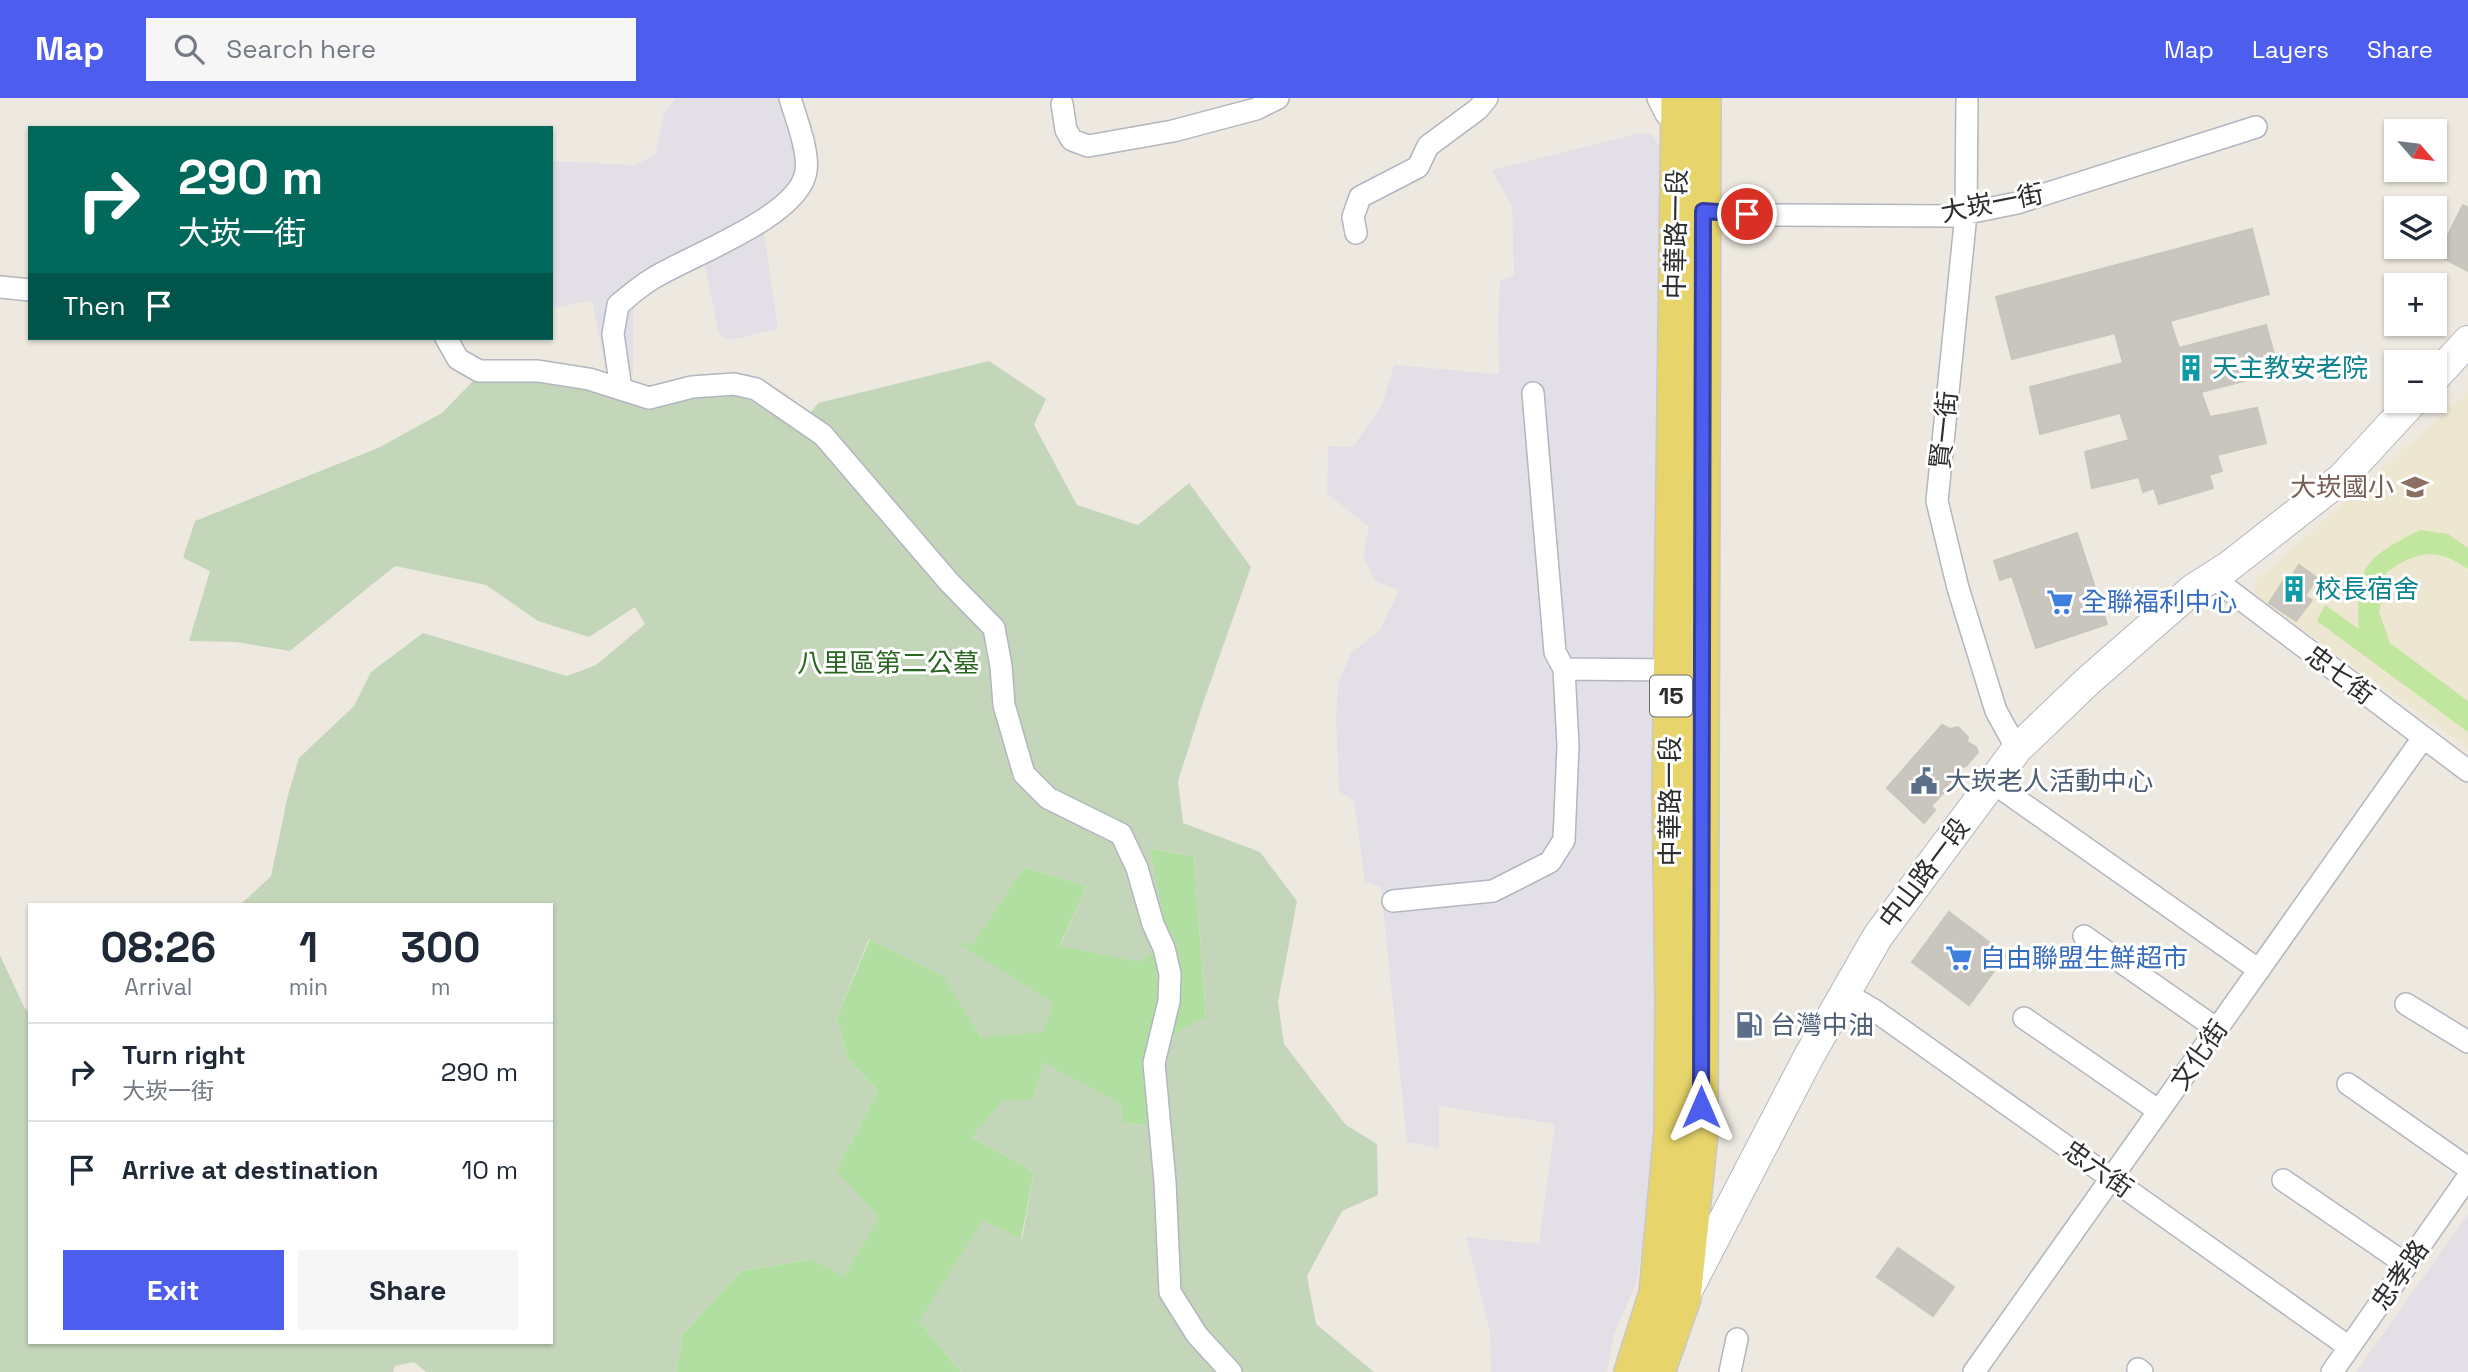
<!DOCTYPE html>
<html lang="en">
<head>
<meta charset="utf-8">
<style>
  :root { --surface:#fff; --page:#f6f6f7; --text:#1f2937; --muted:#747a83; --line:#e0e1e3; --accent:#4d5dee }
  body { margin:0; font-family:"Space Grotesk","Noto Sans TC",sans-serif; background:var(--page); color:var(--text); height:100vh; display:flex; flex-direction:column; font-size:26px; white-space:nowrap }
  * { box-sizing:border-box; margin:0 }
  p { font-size:23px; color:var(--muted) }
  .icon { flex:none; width:38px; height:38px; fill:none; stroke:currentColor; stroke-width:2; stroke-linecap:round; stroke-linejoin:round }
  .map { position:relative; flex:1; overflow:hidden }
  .panel { position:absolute; left:28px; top:805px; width:525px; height:441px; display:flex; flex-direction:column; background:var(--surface); border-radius:0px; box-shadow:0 2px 5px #0004 }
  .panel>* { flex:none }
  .top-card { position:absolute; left:28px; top:28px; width:525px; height:214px; border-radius:0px; box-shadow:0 2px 5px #0004; background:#00695c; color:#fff; overflow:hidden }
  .needle { width:46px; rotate:118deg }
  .buttons { position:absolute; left:2384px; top:21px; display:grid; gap:14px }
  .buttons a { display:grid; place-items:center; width:63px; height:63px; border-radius:0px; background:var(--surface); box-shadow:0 2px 5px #0004; font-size:35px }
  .pin { position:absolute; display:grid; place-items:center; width:60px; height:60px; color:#fff; margin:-30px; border:4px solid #fff; border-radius:50%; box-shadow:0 2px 7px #0007 }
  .me { position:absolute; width:77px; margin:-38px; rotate:0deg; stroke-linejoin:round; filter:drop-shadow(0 0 5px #0008) }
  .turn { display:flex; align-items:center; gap:24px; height:147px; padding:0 35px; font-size:32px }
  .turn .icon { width:91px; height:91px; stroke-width:2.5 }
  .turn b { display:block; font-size:49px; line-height:60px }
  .then { display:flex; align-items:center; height:66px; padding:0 35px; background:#0003; gap:14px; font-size:26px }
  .eta { display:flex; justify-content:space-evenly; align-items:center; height:119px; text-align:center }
  .eta b { font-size:42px; font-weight:700; line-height:49px }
  .action { display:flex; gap:14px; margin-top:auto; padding:14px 35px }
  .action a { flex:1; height:80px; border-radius:0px; background:var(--accent); color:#fff; font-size:28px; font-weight:700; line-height:80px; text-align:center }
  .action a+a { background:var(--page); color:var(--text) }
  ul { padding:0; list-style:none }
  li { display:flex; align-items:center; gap:21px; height:98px; padding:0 35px; border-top:2px solid var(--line) }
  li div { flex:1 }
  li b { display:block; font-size:26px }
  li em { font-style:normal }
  header { display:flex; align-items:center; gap:42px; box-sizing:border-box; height:98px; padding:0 35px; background:var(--accent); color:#fff }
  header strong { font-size:33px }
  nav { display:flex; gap:38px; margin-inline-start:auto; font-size:24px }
  .search { width:490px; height:63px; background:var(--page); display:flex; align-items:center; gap:18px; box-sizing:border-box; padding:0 24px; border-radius:0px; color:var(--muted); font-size:26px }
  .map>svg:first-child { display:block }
  .industrial { fill:#e2e0e6 }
  .education { fill:#ede6d1 }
  .green { fill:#b1dfa1 }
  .cemetery { fill:#c4d6b9 }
  .pitch { fill:#c1e69e }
  .building { fill:#c9c5bf; stroke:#c9c5ba; stroke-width:2 }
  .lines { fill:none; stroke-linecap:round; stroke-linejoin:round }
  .minor-casing { stroke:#b3b5bf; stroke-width:24 }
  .secondary-casing { stroke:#b3b5bf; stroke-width:32 }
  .primary-casing { stroke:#c8c8c8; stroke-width:36 }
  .minor { stroke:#fff; stroke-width:21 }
  .secondary { stroke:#fff; stroke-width:30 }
  .primary { stroke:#e7d56b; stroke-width:33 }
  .route-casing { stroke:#323c9b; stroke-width:18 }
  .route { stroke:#4d5dee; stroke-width:12 }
  .labels { text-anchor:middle; stroke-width:6; stroke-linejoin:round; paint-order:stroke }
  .shield { fill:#fff; stroke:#6c6c6c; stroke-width:2 }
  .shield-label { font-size:24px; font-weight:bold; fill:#2d2d2d }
  .street-label { font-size:26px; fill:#2d2d2d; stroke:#fff }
  .culture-label { font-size:26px; fill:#0d838f; stroke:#fff; text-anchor:start }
  .education-label { font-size:26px; fill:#785e54; stroke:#fff; text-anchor:end }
  .shop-label { font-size:26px; fill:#366cbe; stroke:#fff; text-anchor:start }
  .park-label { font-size:26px; fill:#296620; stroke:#fff }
  .service-label { font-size:26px; fill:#4e5e75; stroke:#fff; text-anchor:start }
</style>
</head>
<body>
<header>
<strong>Map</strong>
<div class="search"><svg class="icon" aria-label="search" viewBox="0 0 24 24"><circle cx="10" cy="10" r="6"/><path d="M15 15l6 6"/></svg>Search here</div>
<nav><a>Map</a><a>Layers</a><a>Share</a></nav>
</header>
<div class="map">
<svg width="2468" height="1274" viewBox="0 0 2468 1274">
  <rect width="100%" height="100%" fill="#ede9e0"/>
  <path class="industrial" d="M675,0H792L805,96L764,135L778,231L730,242L719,236L704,164L633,200V277L605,269L592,202L555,210L551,207V63L634,67L655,57L664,15Z
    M1641,35L1652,37L1660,49L1654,1096L1636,1185L1614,1237L1607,1274H1491L1490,1235L1466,1139L1539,1146L1555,1026L1439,1008V1050L1407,1044L1381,789L1365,784L1354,703L1339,693L1336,619L1338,585L1351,555L1380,532L1399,492L1375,483L1363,457L1369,429L1327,396L1328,348L1353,349L1382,307L1394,267L1499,276L1498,224L1500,182L1514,178L1512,108L1491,72Z
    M2468,1116V1274H2356Z"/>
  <path class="education" d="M2468,294V650L2255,497V484Z"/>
  <path class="green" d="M1149,750L1194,758L1206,919L1163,1028L1122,1025L1043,965L1034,1001L972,1039L1034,1074L1021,1141L919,1223L961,1274H677L682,1237L741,1173L812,1161L836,1072L878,993L848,961L837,919L870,841L944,878L981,939L1053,905L955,844L973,845L1024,769L1087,788L1060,847L1167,841Z"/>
  <path class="cemetery" d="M989,263L1046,301L1034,327L1077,407L1138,427L1189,385L1251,469L1202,608L1178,683L1183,725L1260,754L1297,803L1278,904L1284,946L1346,1027L1377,1046L1378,1097L1342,1113L1307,1178L1316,1226L1374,1274H961L919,1223L983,1122L1022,1141L1034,1074L972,1039L1002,1003L1034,1001L1043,964L1121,1006L1123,1025L1163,1028L1153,946L1206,919L1194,758L1150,750L1167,841L1141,864L1060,848L1087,788L1024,769L973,846L956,844L1054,905L1042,934L981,939L943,878L869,841L837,919L848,961L878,993L836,1072L879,1119L844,1179L812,1161L741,1173L682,1237L677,1274H426L414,1264L395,1268L393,1274H0V857L24,909L30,916V1244H551V807H240L271,778L288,697L299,660L354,608L371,574L423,535L567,578L596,567L645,526L635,509L589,539L538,523L486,487L395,468L290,553L236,544L189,543L210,473L183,460L195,423L378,350L442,315L477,279L580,287L665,305L722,295L750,299L800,328L818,305Z"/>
  <path class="pitch" d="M2420,432L2448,436L2468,450V471C2437,449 2417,453 2387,474L2379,514L2390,545L2468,603V634L2317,523L2325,507L2359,531C2356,467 2365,460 2420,432Z"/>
  <path class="building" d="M2463,107L2468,110V173L2438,157Z
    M2252,131L2269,196L2170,223L2179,250L2266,227L2279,274L2201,294L2210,319L2257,310L2266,345L2217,357L2222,373L2209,377L2213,390L2159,406L2154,390L2143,394L2139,379L2092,390L2085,354L2129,342L2120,315L2040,336L2030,289L2123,265L2115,235L2012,261L1996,199Z
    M2077,435L2107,526L2036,550L2012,478L2000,482L1994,463Z
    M2299,467L2317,480L2305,498L2312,502L2296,523L2269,505L2284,482L2288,484Z
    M1942,627L1950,631L1958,629L1968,639L1967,644L1976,649L1978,654L1966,668L1958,671L1962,675L1931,708L1935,712L1924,725L1887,690Z
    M1949,814L2006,857L1969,907L1912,864Z
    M1898,1150L1954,1189L1933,1218L1877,1179Z"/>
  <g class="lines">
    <defs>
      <path id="minor" d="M1658,0L1666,16L1681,21
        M1967,0L1966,116L1937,403L1958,490L1996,613L2017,651
        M1062,6L1066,32L1072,42L1088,48L1173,33L1256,11L1278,0
        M1694,112L1769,117L1953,118L2017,105L2256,29
        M1356,135L1353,119L1360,99L1418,69L1428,48L1478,11L1487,0
        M0,189L30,192
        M446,240L458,261L479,273H538L589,281L649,300L692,289L734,286L756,291L823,337L949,484L994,530L1001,568L1004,607L1024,676L1048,700L1121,736L1137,770L1153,826L1164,850L1170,876L1169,903L1154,965L1165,1084L1170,1194L1197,1237L1231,1274
        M621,291L613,236L618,207C629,198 640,188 652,181C688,158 800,119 806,73C809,53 796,20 790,0
        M1533,295L1555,554L1564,571L1671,572
        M2213,480L2468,673
        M1992,684L2259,872
        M1393,803L1493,793L1550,764L1564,742L1568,648L1564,571
        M2084,838L2217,931
        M1845,895L1874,912L2349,1249
        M2406,906L2468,944
        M2024,920L2159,1013
        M2348,986L2468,1070
        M2283,1082L2407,1167
        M2138,1271L2142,1274
        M1730,1274L1737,1241
        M1974,1274L2423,640
        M2332,1274L2468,1079"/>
      <path id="secondary" d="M2434,280L2468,243
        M1687,1193L1809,958L1878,838L2017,651L2088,583L2192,492L2228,469L2342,380L2413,303"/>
      <path id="primary" d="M1631,1274L1656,1195L1671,1032L1672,904L1669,689L1678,0
        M1658,1274L1684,1200L1701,1036L1704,0"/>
    </defs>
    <use href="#minor" class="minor-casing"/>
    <use href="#secondary" class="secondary-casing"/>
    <use href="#primary" class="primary-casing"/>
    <use href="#minor" class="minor"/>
    <use href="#secondary" class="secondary"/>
    <use href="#primary" class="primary"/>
  </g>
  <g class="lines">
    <defs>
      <path id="route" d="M1701,1009L1703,113L1747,116"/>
    </defs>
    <use href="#route" class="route-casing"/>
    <use href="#route" class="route"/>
  </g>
  <defs>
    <symbol id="building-bare" viewBox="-9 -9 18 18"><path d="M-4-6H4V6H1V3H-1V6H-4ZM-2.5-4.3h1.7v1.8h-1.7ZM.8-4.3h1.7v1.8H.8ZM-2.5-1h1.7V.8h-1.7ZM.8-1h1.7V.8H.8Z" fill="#0f9aa8" stroke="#fff" stroke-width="2.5" paint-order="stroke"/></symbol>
    <symbol id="school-bare" viewBox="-9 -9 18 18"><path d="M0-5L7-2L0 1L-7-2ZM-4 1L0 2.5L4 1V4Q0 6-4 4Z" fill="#8d6e63" stroke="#fff" stroke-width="2.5" paint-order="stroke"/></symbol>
    <symbol id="supermarket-bare" viewBox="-9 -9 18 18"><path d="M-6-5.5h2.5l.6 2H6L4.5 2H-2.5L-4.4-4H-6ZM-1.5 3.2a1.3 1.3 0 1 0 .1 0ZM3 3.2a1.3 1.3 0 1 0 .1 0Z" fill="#3f7fe0" stroke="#fff" stroke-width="2.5" paint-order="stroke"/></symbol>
    <symbol id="civic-bare" viewBox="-9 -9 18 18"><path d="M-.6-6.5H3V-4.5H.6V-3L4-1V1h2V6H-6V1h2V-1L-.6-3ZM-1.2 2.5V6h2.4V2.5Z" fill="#5c6f8a" stroke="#fff" stroke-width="2.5" paint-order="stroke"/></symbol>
    <symbol id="fuel-bare" viewBox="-9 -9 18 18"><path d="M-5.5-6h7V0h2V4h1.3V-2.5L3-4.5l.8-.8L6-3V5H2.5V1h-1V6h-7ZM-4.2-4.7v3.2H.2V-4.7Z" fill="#5c6f8a" stroke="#fff" stroke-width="2.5" paint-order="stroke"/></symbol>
  </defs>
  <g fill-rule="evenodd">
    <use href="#building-bare" x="2172" y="251" width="38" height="38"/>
    <use href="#school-bare" x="2396" y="370" width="38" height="38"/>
    <use href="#building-bare" x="2275" y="472" width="38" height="38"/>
    <use href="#supermarket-bare" x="2041" y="485" width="38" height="38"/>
    <use href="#civic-bare" x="1905" y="664" width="38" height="38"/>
    <use href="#supermarket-bare" x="1940" y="841" width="38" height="38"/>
    <use href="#fuel-bare" x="1730" y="908" width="38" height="38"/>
  </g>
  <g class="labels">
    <rect class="shield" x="1650" y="577.5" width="42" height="41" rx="5"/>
    <g class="shield-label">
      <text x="1671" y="606">15</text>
    </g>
    <g class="street-label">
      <text transform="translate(1992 105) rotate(-11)" y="9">大崁一街</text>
      <text transform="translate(1676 136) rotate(-89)" y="9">中華路一段</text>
      <text transform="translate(1944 332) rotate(-84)" y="9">賢一街</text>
      <text transform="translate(2340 577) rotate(37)" y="9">忠七街</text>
      <text transform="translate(1670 703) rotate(-90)" y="9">中華路一段</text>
      <text transform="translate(1924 775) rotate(-53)" y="9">中山路一段</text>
      <text transform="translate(2199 957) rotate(-55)" y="9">文化街</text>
      <text transform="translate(2098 1071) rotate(35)" y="9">忠六街</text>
      <text transform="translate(2400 1177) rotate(-55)" y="9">忠孝路</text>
    </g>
    <g class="culture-label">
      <text x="2212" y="279">天主教安老院</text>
      <text x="2315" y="500">校長宿舍</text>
    </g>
    <g class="education-label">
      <text x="2394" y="398">大崁國小</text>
    </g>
    <g class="shop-label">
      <text x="2081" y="513">全聯福利中心</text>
      <text x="1980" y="869">自由聯盟生鮮超市</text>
    </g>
    <g class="park-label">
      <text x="888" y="574">八里區第二公墓</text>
    </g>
    <g class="service-label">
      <text x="1945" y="692">大崁老人活動中心</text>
      <text x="1770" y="936">台灣中油</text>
    </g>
  </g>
</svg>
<div class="buttons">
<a><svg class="needle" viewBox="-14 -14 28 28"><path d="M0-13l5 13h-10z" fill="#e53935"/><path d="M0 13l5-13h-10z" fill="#747a83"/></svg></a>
<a><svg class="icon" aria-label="layers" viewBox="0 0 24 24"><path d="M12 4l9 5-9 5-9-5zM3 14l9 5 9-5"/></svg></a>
<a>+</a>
<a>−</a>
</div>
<div class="pin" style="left:1747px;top:116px;background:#d93025"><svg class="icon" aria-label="arrive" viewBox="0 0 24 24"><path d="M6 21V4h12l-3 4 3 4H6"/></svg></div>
<svg class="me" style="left:1701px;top:1009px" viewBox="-20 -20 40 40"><path d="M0-17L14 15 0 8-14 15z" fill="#4d5dee" stroke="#fff" stroke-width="4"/></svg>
<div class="top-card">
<div class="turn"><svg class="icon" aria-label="right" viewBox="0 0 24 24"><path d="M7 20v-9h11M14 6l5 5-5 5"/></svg><div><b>290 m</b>大崁一街</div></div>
<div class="then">Then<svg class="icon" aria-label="arrive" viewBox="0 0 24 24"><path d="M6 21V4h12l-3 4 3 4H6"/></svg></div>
</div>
<section class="panel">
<div class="eta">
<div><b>08:26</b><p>Arrival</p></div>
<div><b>1</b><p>min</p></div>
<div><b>300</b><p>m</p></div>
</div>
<ul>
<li><svg class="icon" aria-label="right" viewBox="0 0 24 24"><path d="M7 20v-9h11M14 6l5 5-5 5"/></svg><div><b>Turn right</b><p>大崁一街</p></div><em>290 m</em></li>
<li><svg class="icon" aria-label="arrive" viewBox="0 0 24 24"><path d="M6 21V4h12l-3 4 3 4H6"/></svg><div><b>Arrive at destination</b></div><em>10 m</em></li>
</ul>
<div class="action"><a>Exit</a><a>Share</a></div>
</section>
</div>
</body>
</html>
